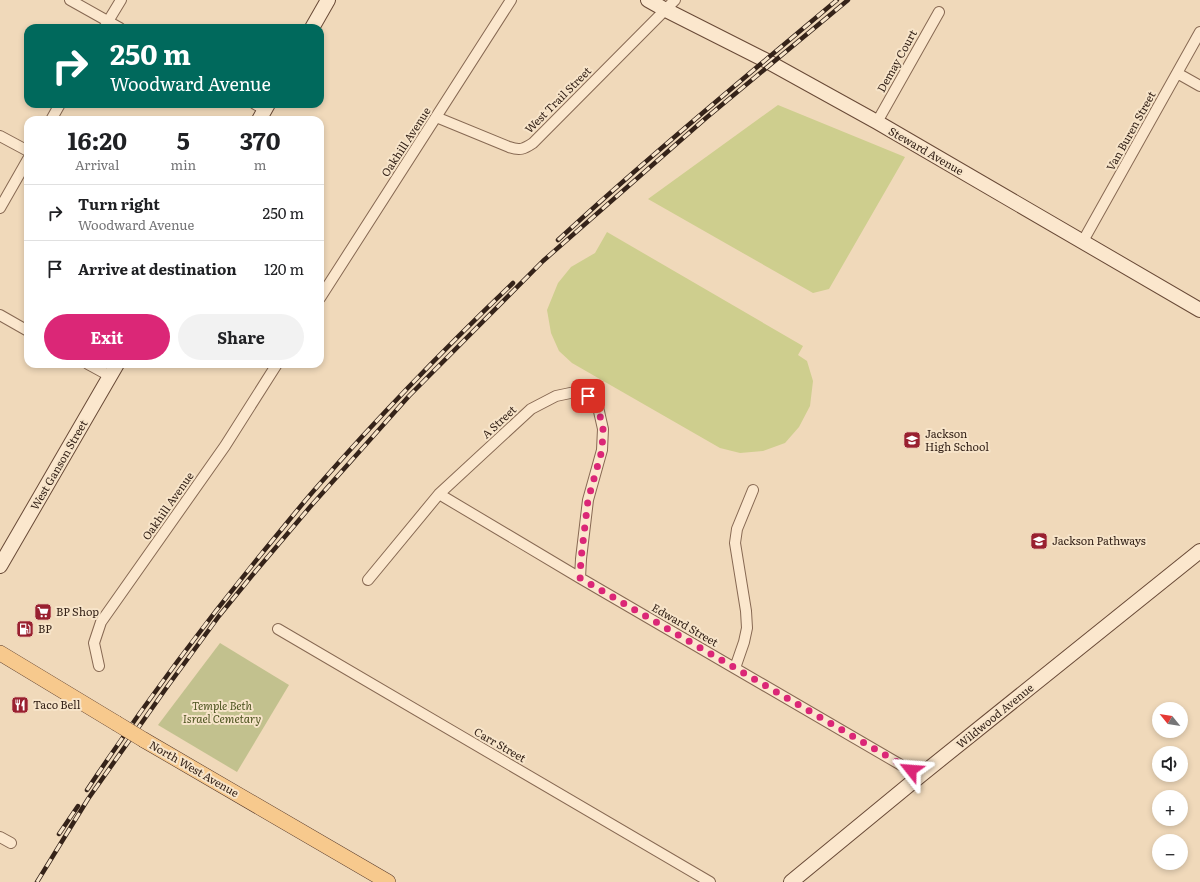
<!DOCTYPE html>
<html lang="en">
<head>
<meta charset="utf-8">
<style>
  :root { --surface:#fff; --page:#f2f2f2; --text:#202124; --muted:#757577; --line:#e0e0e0; --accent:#db2777 }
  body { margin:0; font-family:Literata,serif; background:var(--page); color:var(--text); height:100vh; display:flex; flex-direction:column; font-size:15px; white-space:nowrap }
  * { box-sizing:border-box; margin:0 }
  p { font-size:13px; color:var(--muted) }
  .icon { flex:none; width:22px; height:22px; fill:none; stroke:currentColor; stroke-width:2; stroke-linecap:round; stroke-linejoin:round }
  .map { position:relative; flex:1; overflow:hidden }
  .details { position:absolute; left:24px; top:116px; width:300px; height:252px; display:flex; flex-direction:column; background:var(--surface); border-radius:12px; box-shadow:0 2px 6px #0003 }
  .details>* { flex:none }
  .banner { position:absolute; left:24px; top:24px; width:300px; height:84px; border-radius:12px; box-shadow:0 2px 6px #0003; background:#00695c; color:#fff; overflow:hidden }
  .needle { width:26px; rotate:300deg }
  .buttons { position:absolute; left:1152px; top:702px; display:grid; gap:8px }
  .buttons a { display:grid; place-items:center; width:36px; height:36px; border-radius:50%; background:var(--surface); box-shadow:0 2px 6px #0003; font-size:20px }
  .pin { position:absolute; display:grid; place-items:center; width:34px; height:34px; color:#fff; margin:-17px; border-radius:8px; box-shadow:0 2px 6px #0006 }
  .me { position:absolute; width:44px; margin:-22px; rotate:298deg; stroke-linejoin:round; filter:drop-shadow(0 0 3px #0008) }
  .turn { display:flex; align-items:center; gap:14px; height:84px; padding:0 20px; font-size:18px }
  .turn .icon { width:52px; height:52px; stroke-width:2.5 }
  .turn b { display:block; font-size:28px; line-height:34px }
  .eta { display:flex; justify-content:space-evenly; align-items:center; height:68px; text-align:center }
  .eta b { font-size:24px; font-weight:700; line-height:28px }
  .button { display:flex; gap:8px; margin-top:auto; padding:8px 20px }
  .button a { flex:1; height:46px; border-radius:24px; background:var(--accent); color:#fff; font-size:16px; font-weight:700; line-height:46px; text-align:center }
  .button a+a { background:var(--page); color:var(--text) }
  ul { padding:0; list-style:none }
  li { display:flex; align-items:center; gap:12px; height:56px; padding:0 20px; border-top:1px solid var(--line) }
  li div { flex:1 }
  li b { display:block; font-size:15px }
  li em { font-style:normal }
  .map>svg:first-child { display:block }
  .green { fill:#cece8e }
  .cemetery { fill:#c2c18e }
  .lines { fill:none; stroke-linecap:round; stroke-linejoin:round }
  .street-casing { stroke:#876953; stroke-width:12 }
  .secondary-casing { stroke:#694a37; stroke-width:16 }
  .primary-casing { stroke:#543729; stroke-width:16 }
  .street { stroke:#fbe7cd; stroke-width:10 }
  .secondary { stroke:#fbe7cd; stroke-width:14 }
  .primary { stroke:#f7c98d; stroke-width:15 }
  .rail-casing { stroke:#352319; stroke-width:4.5 }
  .rail { stroke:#f7e4c9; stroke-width:3; stroke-dasharray:9; stroke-linecap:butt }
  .primary-bridge-casing { stroke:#543729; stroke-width:16; stroke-linecap:butt }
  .primary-bridge { stroke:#f7c98d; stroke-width:15 }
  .route { stroke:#db2777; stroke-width:7; stroke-dasharray:0 12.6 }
  .labels { text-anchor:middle; stroke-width:4; stroke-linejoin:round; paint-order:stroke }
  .street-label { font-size:11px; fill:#352319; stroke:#f7e4c9 }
  .poi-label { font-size:11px; fill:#352319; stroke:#f7e4c9; text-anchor:start }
  .park-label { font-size:11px; font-style:italic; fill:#4c531f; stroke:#f7e4c9 }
</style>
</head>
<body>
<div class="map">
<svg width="1200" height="882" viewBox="0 0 1200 882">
  <rect width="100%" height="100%" fill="#f0d9ba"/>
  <path class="green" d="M778,105L905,157L829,289L813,293L648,199Z
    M607,232L803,346L798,355L807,361L813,381L810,406L799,427L785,443L763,451L740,453L720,448L572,363L559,351L551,333L547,310L558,283L571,267L595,253Z"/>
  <path class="cemetery" d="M220,643L289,685L237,772L158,725Z"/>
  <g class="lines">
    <defs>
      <path id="street" d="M70,0L120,28
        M104,28L121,0
        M1177,73L1200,86
        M255,104L265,110
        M436,117L509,147C520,151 524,149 533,143L675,0
        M51,120L60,104
        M877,122L939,12
        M0,136L28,151
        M0,208L28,159
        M1083,241L1200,32
        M320,298L511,0
        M0,315L28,331
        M88,364L110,376
        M439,494L580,578L901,765L921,775
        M368,580L439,494L531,409L556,396L575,392L588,397L598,407L603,429L602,450L588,500L581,559L580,578
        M278,629L710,882
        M99,666L94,643L101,622L225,446L277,364
        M735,668L744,642L747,628L746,611L735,543L737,529L753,490
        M0,837L11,843"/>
      <path id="secondary" d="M648,0L664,9L765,60L877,122L1200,310
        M312,28L328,0
        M259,120L268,104
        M0,566L117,364
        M791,882L921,775L1200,551"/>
      <path id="primary" d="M0,653L116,723
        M144,740L388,882"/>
    </defs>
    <use href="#street" class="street-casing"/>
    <use href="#secondary" class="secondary-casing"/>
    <use href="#primary" class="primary-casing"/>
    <use href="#street" class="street"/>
    <use href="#secondary" class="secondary"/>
    <use href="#primary" class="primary"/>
    <defs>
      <path id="rail" d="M558,240C648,157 743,79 837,0
        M87,790C144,704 206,621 272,541C287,523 301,505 317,487C379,416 445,348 513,283
        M59,834L78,806
        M37,882L88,799L167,687L219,616L255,572L310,507L409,396L543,261L706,118L848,0"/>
    </defs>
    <use href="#rail" class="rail-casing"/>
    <use href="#rail" class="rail"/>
    <defs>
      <path id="primary-bridge" d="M116,723L144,740"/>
    </defs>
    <use href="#primary-bridge" class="primary-bridge-casing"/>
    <use href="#primary-bridge" class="primary-bridge"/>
  </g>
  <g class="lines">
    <path class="route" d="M588,396L598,407L603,429L602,450L588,500L581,559L580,578L911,770"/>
  </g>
  <defs>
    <symbol id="school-square" viewBox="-11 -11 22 22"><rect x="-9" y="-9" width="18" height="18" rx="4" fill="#992030" stroke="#f7e4c9"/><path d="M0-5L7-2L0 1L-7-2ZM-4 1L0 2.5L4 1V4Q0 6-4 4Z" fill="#fff"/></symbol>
    <symbol id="supermarket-square" viewBox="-11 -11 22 22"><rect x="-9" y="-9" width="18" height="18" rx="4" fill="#992030" stroke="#f7e4c9"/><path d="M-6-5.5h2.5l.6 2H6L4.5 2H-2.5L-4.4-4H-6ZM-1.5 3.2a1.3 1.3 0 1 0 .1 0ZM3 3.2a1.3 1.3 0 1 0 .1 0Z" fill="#fff"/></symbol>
    <symbol id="fuel-square" viewBox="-11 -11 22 22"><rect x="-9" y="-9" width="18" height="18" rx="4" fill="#992030" stroke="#f7e4c9"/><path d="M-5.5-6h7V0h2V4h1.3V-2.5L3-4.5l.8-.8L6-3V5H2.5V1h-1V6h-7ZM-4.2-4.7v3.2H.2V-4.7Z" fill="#fff"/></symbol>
    <symbol id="restaurant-square" viewBox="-11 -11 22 22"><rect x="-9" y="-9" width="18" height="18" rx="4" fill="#992030" stroke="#f7e4c9"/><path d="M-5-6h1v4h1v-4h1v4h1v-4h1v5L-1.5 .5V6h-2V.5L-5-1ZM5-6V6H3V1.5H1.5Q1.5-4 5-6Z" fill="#fff"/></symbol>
  </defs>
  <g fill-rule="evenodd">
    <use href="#school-square" x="902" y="430" width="20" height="20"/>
    <use href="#school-square" x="1029" y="531" width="20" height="20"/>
    <use href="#supermarket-square" x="33" y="602" width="20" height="20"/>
    <use href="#fuel-square" x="15" y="619" width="20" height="20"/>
    <use href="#restaurant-square" x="10" y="695" width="20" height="20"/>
  </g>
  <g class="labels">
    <g class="street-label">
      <text transform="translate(897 61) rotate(-61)" y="4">Demay Court</text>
      <text transform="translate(558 100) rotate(-45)" y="4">West Trail Street</text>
      <text transform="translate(1131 131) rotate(-61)" y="4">Van Buren Street</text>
      <text transform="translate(406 142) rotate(-57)" y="4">Oakhill Avenue</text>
      <text transform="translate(926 151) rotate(30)" y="4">Steward Avenue</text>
      <text transform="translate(499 422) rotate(-43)" y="4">A Street</text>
      <text transform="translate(59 465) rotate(-60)" y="4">West Ganson Street</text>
      <text transform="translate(168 506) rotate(-55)" y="4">Oakhill Avenue</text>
      <text transform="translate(685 625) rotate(30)" y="4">Edward Street</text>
      <text transform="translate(995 716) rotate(-39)" y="4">Wildwood Avenue</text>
      <text transform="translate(500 745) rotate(30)" y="4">Carr Street</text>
      <text transform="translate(194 769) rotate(30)" y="4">North West Avenue</text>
    </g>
    <g class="poi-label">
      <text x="925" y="438">Jackson<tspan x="925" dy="13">High School</tspan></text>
      <text x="1052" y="545">Jackson Pathways</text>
      <text x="56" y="616">BP Shop</text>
      <text x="38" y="633">BP</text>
      <text x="33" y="709">Taco Bell</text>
    </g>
    <g class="park-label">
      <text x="222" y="710">Temple Beth<tspan x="222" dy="13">Israel Cemetary</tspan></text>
    </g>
  </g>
</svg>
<div class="buttons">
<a><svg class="needle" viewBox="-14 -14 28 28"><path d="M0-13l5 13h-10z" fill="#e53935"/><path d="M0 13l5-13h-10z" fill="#757577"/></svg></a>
<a><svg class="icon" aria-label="sound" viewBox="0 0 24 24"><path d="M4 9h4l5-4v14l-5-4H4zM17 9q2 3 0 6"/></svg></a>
<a>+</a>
<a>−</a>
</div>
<div class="pin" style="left:588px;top:396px;background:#d93025"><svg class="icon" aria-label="arrive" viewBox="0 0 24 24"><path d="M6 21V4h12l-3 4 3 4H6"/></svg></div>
<svg class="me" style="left:911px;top:770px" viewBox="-20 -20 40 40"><path d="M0-17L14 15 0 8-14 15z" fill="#db2777" stroke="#fff" stroke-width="4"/></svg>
<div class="banner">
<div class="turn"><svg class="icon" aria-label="right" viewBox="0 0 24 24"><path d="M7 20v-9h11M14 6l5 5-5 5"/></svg><div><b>250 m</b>Woodward Avenue</div></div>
</div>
<section class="details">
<div class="eta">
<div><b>16:20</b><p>Arrival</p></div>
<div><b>5</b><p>min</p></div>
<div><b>370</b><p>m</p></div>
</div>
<ul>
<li><svg class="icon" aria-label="right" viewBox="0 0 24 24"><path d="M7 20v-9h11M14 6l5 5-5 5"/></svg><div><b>Turn right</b><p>Woodward Avenue</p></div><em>250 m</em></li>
<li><svg class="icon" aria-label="arrive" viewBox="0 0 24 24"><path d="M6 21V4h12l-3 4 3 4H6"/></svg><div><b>Arrive at destination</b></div><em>120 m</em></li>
</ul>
<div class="button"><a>Exit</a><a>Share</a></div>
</section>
</div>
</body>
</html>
